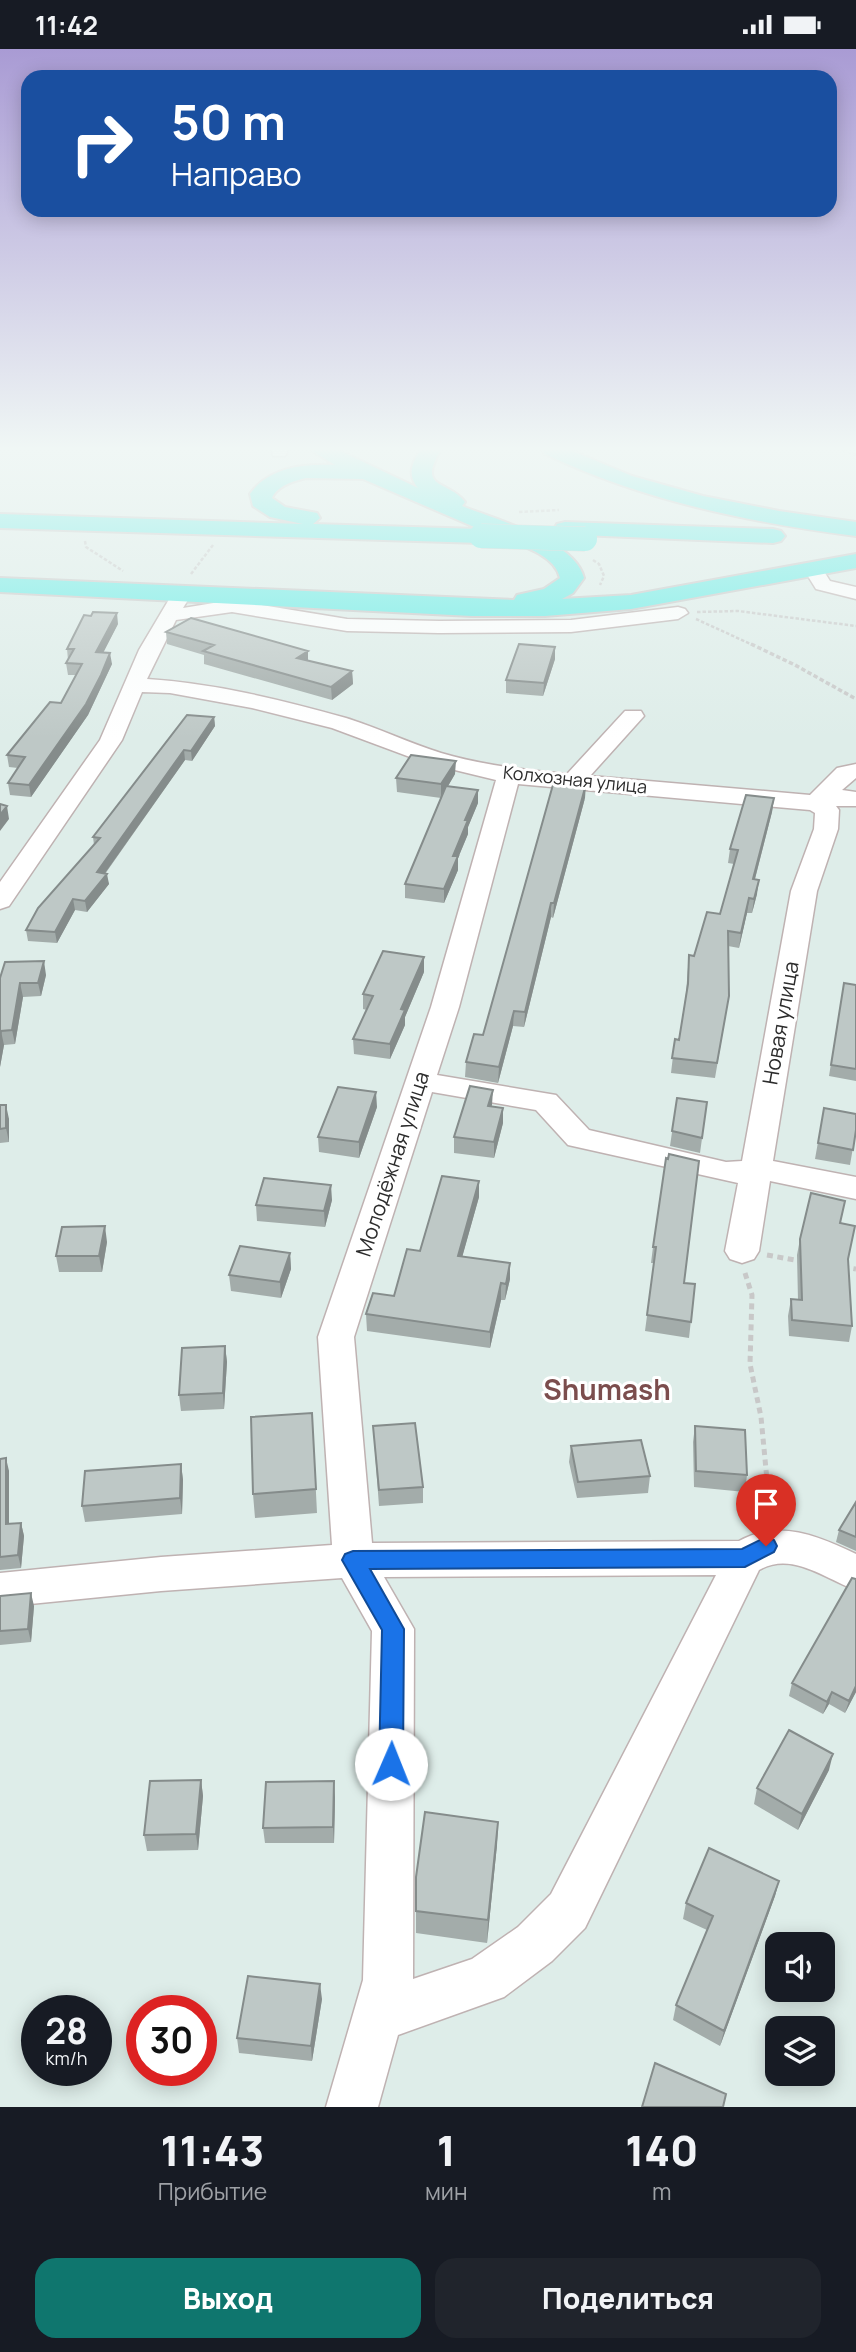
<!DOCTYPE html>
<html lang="ru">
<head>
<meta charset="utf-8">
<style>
  :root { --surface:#171b24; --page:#20242c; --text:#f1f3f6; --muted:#9ea1a6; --accent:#0f766e }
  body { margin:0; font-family:Manrope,sans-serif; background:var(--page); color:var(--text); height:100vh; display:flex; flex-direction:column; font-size:26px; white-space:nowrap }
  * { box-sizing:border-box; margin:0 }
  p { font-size:23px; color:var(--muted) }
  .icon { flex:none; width:38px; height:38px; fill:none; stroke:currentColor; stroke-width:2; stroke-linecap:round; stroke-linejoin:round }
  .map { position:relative; height:2058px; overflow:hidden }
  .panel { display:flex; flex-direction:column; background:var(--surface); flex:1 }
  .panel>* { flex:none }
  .hud { position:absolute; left:21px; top:21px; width:816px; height:147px; border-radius:21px; box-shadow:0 4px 18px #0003; background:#1a4fa0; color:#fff; overflow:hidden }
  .tools { position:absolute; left:765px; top:1883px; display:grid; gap:14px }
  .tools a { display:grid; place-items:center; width:70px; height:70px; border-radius:14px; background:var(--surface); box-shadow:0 4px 18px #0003; font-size:35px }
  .speed { position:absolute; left:21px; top:1946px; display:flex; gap:14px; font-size:35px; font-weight:700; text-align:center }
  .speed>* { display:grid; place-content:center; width:91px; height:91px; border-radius:50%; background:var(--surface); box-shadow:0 4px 18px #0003; line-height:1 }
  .speed small { font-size:18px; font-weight:400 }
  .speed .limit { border:10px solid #d22; background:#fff; color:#111 }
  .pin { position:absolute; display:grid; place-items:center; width:60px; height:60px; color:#fff; margin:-72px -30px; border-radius:50% 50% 50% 0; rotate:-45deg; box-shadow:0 0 7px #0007 }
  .pin .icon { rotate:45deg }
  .me { position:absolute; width:77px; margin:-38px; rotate:1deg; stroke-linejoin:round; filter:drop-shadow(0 0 5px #0008) }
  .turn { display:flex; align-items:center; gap:24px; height:147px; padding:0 35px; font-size:32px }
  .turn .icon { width:91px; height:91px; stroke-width:2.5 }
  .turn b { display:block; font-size:49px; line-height:60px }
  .eta { display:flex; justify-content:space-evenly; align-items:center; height:119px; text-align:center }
  .eta b { font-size:42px; font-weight:800; line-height:49px }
  .primary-button { display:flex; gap:14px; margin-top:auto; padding:14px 35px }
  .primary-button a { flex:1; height:80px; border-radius:21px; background:var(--accent); color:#fff; font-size:28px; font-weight:800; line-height:80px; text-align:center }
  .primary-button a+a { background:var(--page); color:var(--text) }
  .status { display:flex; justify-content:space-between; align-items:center; height:49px; padding:0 35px; background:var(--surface); direction:ltr }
  .status svg { height:19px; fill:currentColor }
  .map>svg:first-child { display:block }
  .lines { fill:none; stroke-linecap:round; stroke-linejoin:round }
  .minor-casing { stroke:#bfb2b2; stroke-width:3 }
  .major-casing { stroke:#c8c8c8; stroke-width:4 }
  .path-far2 { stroke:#c8c8c8; stroke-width:2.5; stroke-dasharray:3.5 2; stroke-linecap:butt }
  .path-far1 { stroke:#c8c8c8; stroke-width:3.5; stroke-dasharray:4.5 2.5; stroke-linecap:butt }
  .path { stroke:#c8c8c8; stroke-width:5; stroke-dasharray:6 4.5; stroke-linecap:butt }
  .minor { fill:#fff; fill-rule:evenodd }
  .major { fill:#64ece5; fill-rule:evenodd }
  .major-bridge-casing { stroke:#c8c8c8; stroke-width:25; stroke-linecap:butt }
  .major-bridge { stroke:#64ece5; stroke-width:24 }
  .wall { fill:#a3acaa }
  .shaded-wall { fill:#858c8b }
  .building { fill:#bec8c6; stroke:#858c8b; stroke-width:2 }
  .route { fill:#1a73e8; stroke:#114b97; stroke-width:2 }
  .labels { text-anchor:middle; stroke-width:6; stroke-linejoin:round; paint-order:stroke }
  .far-street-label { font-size:18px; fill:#2c2c2c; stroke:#fff }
  .street-label { font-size:21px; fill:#2c2c2c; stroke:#fff }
  .near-quarter-label { font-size:28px; font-weight:bold; fill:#7b4d4d; stroke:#fff }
</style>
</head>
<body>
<div class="status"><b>11:42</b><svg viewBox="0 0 49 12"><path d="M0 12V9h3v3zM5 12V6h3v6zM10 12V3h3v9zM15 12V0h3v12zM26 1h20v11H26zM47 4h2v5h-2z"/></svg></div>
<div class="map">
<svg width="856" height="2058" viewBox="0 0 856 2058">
  <rect width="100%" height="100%" fill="#deede9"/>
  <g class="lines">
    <defs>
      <path id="minor" d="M272,401H288L285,407H273Z
        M819,513L828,519L825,524L830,532L856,538V550L816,540L806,524L812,515Z
        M178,545L188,551L183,559L232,551L347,570L439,572L571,571L678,558L685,560L688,564L678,570L571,583L439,584L347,582L232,563L176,571L147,630C213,634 282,651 346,669C378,679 409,694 441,704C482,716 524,721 567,725L625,662H641L644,667L590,727L810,746L837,719L856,715V729L842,741L856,743V757H836L839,761L838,780L817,842L773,1112L856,1128V1150L770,1132L759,1202L754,1210L742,1214L730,1210L725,1202L738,1134L568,1096L536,1061L432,1043L354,1288L372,1494L739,1492C779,1470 818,1487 856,1505V1541C825,1530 792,1502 759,1521L585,1879L552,1912L504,1948L398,1986L378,2058H326L363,1931L372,1582L342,1529L161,1542L0,1558V1524L161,1508L332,1496L318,1288L431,958L496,731L426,714L332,679L252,659L170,644L142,643L122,691L9,857L0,860V833L100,691L139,601L171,547ZM518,735L810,761L815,764L814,780L791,842L742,1112L726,1113L589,1081L556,1046L437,1026L459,958ZM716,1526L551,1845L518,1878L472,1910L413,1930L414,1580L384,1528Z"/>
      <path id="major" d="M311,401H338L418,439C407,425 412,415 420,401H441C416,441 449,431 465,453L462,457C496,471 575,491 584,529L573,544L562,550L631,546L856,505V519L631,560L545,567H472L0,543V529L514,551L517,546L544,540L560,529C554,503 512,494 491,485L489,492L481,494L0,479V465L303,475L270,468L253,457L250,445C269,418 304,415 335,416ZM306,429L363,430L479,480L313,475L320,469L317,464L285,458L272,449C277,437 293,432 306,429Z
        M542,401H570L632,427L703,447L779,462L856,473V487C748,473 644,452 545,405Z
        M565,473L773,480L781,482L785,487L781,492L773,494L557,485L554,480L557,475Z"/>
    </defs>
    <use href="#minor" class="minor-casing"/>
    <use href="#major" class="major-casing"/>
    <path class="path-far2" d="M843,401L856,406
      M519,463L559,461
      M85,492L86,498L123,522
      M593,511L599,515L604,527L600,536
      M191,525L213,496
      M697,563L738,562L856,577
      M696,570L755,597"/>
    <path class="path-far1" d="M751,595L795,616L856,650"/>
    <path class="path" d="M767,1206L800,1212
      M843,1218L856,1220
      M745,1224L752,1246L750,1315L761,1368L767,1431L766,1472"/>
    <use href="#minor" class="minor"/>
    <use href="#major" class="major"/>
    <defs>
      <path id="major-bridge" d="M481,487L585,490"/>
    </defs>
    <use href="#major-bridge" class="major-bridge-casing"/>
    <use href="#major-bridge" class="major-bridge"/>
  </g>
  <path class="wall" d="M118,575L103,603L112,615L88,666L31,748L10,746L8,734L18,719L9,718L7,706L61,654L76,626H68L66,614L68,611L67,600Z
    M166,583L308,602V612L352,622L353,635L332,651L204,615V606L167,595Z
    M555,598V610L543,647L506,644V631Z
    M214,668L215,677L192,712L185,711L105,825L109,835L87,863L75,861L57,894L28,892L26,881L94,796L93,788Z
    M455,725L448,737L478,754L468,778V785L458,809V821L444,854L405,849V835L441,749L397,743L396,729Z
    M585,749L553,869L551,868L524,978L513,977L498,1034L465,1028L466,1013L483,986Z
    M774,749L772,763L755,830L757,845L752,864H747L739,899L728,897L729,947L715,1029L671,1024L675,990L679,991L686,944L689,906L694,907L720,865L734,815L728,814L730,800Z
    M424,923L405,968V976L390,1010L354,1005L353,990L367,961L363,960V945Z
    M46,926L41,947L23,948L15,995L4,996L0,1018V929Z
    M844,934L856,936V1032L829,1027Z
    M677,1049L707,1053L700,1104L670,1097Z
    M0,1057L9,1070V1093L0,1094Z
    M492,1057L503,1059V1074L494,1109L454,1104V1088Z
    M377,1058L359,1109L319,1103L318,1088Z
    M824,1059L856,1081L850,1116L815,1110Z
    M666,1109L684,1234L695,1235L689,1289L645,1282L654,1214H651L653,1198Z
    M479,1132V1148L462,1208L510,1214V1230L505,1251H501L490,1299L367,1282L366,1265L394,1247L420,1202Z
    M332,1151L325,1178L257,1172L256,1156Z
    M840,1174L848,1211L852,1277L849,1293L789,1287L788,1267L791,1250L798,1251L797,1206L800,1190Z
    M107,1193L102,1223H59L56,1207Z
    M290,1204L291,1220L281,1249L231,1242L229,1226Z
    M225,1297L227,1313L224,1360L181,1362L179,1346Z
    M312,1364L317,1464L255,1469L253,1445Z
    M373,1377L423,1438V1454L379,1457Z
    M695,1377L747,1426L745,1443L694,1438L693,1393Z
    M571,1397L650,1427L648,1444L577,1449L569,1413Z
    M0,1410L9,1422V1475L21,1474L24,1487L21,1519L0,1521Z
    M181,1415L183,1431L182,1465L85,1473L82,1457Z
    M856,1453V1502L836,1493L839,1481Z
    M0,1547L34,1557L31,1593L0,1596Z
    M792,1634L856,1643L845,1664L829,1655L823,1665L789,1647Z
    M829,1721L798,1781L754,1755L757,1739Z
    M201,1731L203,1747L198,1801L147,1802L144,1786Z
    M335,1748L334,1794H265L263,1779Z
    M498,1773L497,1796L487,1894L416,1884V1828Z
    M779,1832L775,1847L720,1997L673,1971L676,1956L707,1881L683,1870L686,1854Z
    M322,1950L312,2012L239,2004L237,1989Z"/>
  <path class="shaded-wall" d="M117,564L118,575L98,614L96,603Z
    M555,598V610L543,647L544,634Z
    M308,602V615L297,609Z
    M110,604L112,615L88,666L31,748L29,736Z
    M352,622L353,635L332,651L331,638Z
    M214,668L215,677L192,712L191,702Z
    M184,701L185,711L98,834L97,823Z
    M456,712L455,725L441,749V735Z
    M586,735L585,749L553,869L554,854Z
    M478,741V754L468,778V785L458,809V821L444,854V840L453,807L465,771Z
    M774,749L772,763L751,845L753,830Z
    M7,757L9,770L0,782V766Z
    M107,825L109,835L87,863L85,852Z
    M759,831L757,845L752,864L754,850Z
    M749,849L747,864L739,899L741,884Z
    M73,850L75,861L57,894L55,883Z
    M551,854V868L524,978L525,963Z
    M424,908V923L405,968V976L390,1010V995L401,960Z
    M44,912L46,926L41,947L38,934Z
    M20,934L23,948L15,995L12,981Z
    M514,962L513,977L498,1034L499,1018Z
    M1,982L4,996L0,1018V988Z
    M493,1041L492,1056L488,1072V1057Z
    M376,1043L377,1058L359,1109V1093Z
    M6,1056L9,1070V1093L6,1079Z
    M503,1059V1074L494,1109V1093Z
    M479,1132V1148L458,1223V1207Z
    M331,1136L332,1151L325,1178L324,1162Z
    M105,1177L107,1193L102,1223L99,1207Z
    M290,1204L291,1220L281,1249L280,1233Z
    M510,1214V1230L505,1251L506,1235Z
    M501,1234V1251L490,1299V1283Z
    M225,1297L227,1313L224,1360L223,1344Z
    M6,1409L9,1422V1488L6,1475Z
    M181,1415L183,1431L182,1465L180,1449Z
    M21,1474L24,1487L21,1519L18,1506Z
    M31,1544L34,1557L31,1593L28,1580Z
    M856,1637V1643L845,1664L849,1652Z
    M832,1643L829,1655L823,1665L827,1653Z
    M833,1705L829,1721L798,1781L802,1765Z
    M201,1731L203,1747L198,1801L196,1785Z
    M334,1732L335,1748L334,1794L333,1778Z
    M498,1773L497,1796L487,1894L488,1871Z
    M779,1832L775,1847L720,1997L724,1982Z
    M320,1935L322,1950L312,2012L311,1997Z"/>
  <path class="building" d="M93,563L117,564L96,603L110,604L101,626L86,655L29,736L8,734L25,708L7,706L50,653L61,654L82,615L66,614L74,600H67L84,566L91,567Z
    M191,569L308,602L297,609L352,622L331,638L203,602L214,596L166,583Z
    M519,595L555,598L544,634L506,631Z
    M187,666L214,668L191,702L184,701L97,823L107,825L85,852L73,850L55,883L26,881L38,859L100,789L93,788Z
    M411,706L456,712L441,735L396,729Z
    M554,732L586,735L554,854H551L525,963L514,962L499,1018L466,1013L474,985L483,986Z
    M446,737L478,741L465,771H468L453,807H458L444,840L405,835Z
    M746,746L774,749L753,830L759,831L754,850L749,849L741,884L728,882L729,947L717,1014L672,1009L675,990L679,991L688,935L689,906L694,907L707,863L720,865L738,801L730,800Z
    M0,755L7,757L0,766Z
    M383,902L424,908L401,960L405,961L390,995L353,990L373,947L363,945Z
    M44,912L38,934H20L12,981L1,982L0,988V929L5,913Z
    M844,934L856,936V1020L831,1016Z
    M470,1037L493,1041L488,1057L503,1059L494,1093L454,1088Z
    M338,1038L376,1043L359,1093L318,1088Z
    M677,1049L707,1053L702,1089L672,1082Z
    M0,1056H6V1079L0,1080Z
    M824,1059L856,1065V1081L853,1101L818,1094Z
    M669,1105L699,1112L684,1234L695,1235L691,1273L647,1266L656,1198H653L666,1109L668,1110Z
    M442,1127L479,1132L458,1207L510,1214L506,1235L501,1234L490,1283L366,1265L373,1244L394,1247L407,1200L420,1202Z
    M264,1129L331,1136L324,1162L256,1156Z
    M811,1144L845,1152L840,1174L855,1177L848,1210L852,1277L792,1271L791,1250L802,1251L800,1190Z
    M105,1177L99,1207H56L62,1178Z
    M240,1197L290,1204L280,1233L229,1226Z
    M225,1297L223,1344L179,1346L182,1299Z
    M312,1364L316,1440L253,1445L251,1368Z
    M415,1374L423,1438L379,1441L373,1377Z
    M695,1377L745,1381L747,1426L696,1422Z
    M641,1391L650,1427L578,1433L571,1397Z
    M6,1409V1475L21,1474L18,1506L0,1508V1410Z
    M181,1415L180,1449L82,1457L85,1422Z
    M856,1453V1488L839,1481Z
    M852,1529L856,1530V1637L849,1652L832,1643L827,1653L792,1634Z
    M31,1544L28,1580L0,1582V1547Z
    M789,1681L833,1705L802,1765L757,1739Z
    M201,1731L196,1785L144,1786L150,1732Z
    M334,1732L333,1778L263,1779L266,1733Z
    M425,1763L498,1773L488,1871L416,1862V1828Z
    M709,1799L779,1832L724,1982L676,1956L713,1867L686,1854Z
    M248,1927L320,1935L311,1997L237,1989Z
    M655,2014L726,2045L723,2058H642Z"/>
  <linearGradient id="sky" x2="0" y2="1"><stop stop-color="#a99bd4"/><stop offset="0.58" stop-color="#f0f7f5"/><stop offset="1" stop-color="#f0f7f5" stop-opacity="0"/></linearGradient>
  <rect width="856" height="689" fill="url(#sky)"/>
  <path class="route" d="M766,1488L774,1491L777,1497L774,1503L745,1518L370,1520L404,1580L403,1715L399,1723L391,1726L382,1723L379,1715L382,1581L342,1511L345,1505L353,1502L742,1500Z"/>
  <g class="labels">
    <g class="far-street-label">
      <text transform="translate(575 731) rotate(6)" y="6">Колхозная улица</text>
    </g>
    <g class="street-label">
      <text transform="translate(781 974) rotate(-80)" y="7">Новая улица</text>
      <text transform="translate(393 1115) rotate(-72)" y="7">Молодёжная улица</text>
    </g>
    <g class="near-quarter-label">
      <text x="607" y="1351">Shumash</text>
    </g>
  </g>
</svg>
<div class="tools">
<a><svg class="icon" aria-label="sound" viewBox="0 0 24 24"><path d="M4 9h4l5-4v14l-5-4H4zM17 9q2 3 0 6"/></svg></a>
<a><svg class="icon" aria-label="layers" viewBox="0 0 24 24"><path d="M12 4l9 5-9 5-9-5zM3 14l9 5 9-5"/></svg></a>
</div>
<div class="speed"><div>28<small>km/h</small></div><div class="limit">30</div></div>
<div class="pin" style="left:766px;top:1497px;background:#d93025"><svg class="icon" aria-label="arrive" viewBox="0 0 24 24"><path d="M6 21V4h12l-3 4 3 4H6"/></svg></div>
<svg class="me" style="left:391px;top:1715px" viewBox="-20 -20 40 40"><circle r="19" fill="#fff"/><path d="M0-13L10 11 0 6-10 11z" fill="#1a73e8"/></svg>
<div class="hud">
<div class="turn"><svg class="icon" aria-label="right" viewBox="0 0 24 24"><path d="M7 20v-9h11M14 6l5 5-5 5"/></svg><div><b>50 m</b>Направо</div></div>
</div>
</div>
<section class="panel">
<div class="eta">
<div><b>11:43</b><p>Прибытие</p></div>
<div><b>1</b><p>мин</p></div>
<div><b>140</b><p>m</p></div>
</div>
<div class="primary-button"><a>Выход</a><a>Поделиться</a></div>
</section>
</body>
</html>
